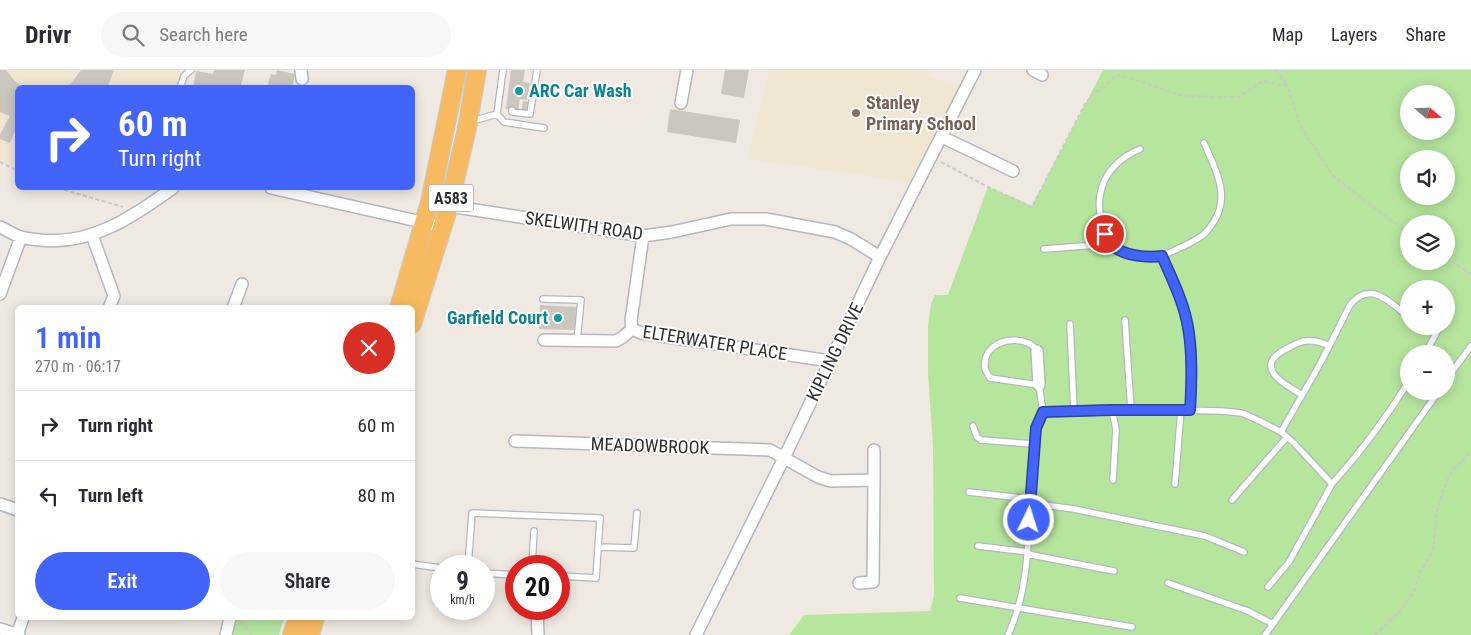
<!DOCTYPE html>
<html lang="en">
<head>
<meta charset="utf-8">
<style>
  :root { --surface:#fff; --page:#f7f7f7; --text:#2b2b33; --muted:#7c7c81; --line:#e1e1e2; --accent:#4264fb }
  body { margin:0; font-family:"Roboto Condensed",sans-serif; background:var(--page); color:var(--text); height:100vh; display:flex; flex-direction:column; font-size:19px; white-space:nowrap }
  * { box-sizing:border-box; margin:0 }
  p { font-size:16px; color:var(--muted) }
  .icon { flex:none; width:28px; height:28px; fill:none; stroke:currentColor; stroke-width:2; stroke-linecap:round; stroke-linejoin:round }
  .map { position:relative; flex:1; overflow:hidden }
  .sheet { position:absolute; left:15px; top:235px; width:400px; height:315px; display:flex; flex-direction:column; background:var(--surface); border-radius:8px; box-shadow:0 2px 12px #0003 }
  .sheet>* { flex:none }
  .banner { position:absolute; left:15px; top:15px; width:400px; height:105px; border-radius:8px; box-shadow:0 2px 12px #0003; background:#4264fb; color:#fff; overflow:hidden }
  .needle { width:32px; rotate:109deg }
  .controls { position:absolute; left:1400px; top:15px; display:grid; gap:10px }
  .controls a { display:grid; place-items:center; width:55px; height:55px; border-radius:50%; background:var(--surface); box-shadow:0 2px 12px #0003; font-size:25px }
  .speed { position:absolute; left:430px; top:485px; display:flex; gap:10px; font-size:25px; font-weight:700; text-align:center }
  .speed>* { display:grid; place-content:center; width:65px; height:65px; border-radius:50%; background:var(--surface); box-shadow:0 2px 12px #0003; line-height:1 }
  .speed small { font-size:12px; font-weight:400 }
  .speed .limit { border:8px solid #d22; background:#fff; color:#111 }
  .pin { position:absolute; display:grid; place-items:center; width:42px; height:42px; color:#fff; margin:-21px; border:2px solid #fff; border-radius:50%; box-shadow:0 1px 5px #0007 }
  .me { position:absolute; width:55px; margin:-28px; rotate:4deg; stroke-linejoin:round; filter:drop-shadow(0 0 4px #0008) }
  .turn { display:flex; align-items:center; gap:18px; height:105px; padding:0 20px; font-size:22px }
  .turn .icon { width:65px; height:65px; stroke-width:2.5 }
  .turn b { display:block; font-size:35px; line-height:42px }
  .round { display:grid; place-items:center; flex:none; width:52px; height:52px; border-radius:26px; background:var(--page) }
  .overview { display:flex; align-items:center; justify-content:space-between; height:85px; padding:0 20px }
  h1 { font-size:30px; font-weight:600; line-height:38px; color:var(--accent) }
  .button { display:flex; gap:10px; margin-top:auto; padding:10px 20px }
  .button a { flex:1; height:58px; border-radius:30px; background:var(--accent); color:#fff; font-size:20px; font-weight:600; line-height:58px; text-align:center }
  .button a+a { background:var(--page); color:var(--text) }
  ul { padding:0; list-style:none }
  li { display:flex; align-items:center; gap:15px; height:70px; padding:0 20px; border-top:1px solid var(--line) }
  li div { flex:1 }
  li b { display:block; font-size:19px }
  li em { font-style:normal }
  header { display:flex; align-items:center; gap:30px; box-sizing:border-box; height:70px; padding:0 25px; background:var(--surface); border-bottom:1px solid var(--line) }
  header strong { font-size:24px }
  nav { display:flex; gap:28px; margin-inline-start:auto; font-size:18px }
  .search { width:350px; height:45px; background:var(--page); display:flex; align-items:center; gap:12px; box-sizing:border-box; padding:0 18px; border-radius:28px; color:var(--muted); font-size:19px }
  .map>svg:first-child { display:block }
  .education { fill:#f0e6d1 }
  .green { fill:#b6e59e; fill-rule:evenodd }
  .building { fill:#cbc7bf }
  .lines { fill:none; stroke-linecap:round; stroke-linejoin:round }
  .service-casing { stroke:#b4b7c1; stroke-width:8 }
  .minor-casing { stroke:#b4b7c1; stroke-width:14 }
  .trunk-casing { stroke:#c9c9c9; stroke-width:20 }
  .path { stroke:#c9c9c9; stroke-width:2; stroke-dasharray:4 2.5; stroke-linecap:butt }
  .service { stroke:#fff; stroke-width:5.5 }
  .minor { stroke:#fff; stroke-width:11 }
  .trunk { stroke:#f8ba60; stroke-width:18 }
  .route-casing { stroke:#2b41a3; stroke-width:12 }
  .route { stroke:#4264fb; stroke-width:9 }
  .culture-dot { fill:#0f9aa8; stroke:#fff; stroke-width:2 }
  .education-dot { fill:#8d6e63; stroke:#fff; stroke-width:2 }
  .labels { text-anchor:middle; stroke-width:4; stroke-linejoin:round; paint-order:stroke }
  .shield { fill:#fff; stroke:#6d6d6d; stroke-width:1 }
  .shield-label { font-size:16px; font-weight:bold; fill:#2e2e2e }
  .culture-label { font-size:18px; font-weight:bold; fill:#0d838f; stroke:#fff; text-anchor:start }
  .education-label { font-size:18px; font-weight:bold; fill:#785e54; stroke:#fff; text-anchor:start }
  .street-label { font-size:18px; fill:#2e2e2e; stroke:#fff }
</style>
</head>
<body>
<header>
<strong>Drivr</strong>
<div class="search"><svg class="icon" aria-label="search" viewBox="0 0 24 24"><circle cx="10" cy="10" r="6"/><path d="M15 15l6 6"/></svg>Search here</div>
<nav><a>Map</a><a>Layers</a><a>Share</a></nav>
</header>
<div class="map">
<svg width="1471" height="565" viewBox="0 0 1471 565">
  <rect width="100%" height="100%" fill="#efe9e1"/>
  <path class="education" d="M0,0H180L176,17L18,18L17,99L0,90Z
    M769,0H930L927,6L966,19L918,113L748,89Z"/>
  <path class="green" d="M1103,0H1471V565H789L804,545L930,541L934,526L933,376L928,302V256L931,234L935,225H948L988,117L1032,136ZM1409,24H1446V61H1409ZM1409,89H1446V126H1409ZM1409,154H1446V191H1409ZM1409,219H1446V256H1409ZM1409,284H1446V321H1409Z
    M230,548H284L279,565H226Z"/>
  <path class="building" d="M0,0H6L14,10L23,18H18V60L16,59L10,73L0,69V64L10,46L0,42Z
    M81,0H114L107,18H65L72,12Z
    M214,0H245L241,15L251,18H193L196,1L213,4Z
    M277,0L295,4L292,18H267L271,4L276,5Z
    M511,0H525L523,12L530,13L527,30L520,29L518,41L506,39Z
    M725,0H749L744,28L721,24Z
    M523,31L531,32L529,43L521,42Z
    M670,39L740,50L736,73L667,62Z
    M540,235L576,237L575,260L539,259Z"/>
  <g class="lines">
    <defs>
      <path id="service" d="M180,18L184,6L191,0
        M512,40V42L530,44L537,0
        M497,44L504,52L544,58
        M497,44L503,0
        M472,51L497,44
        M1111,174C1089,135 1098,97 1140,79
        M1044,179L1111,174C1125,185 1145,188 1162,186C1170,205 1181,224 1185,244C1193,273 1192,310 1190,340
        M1162,186C1174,180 1189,175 1200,167C1207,163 1211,156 1215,150C1230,124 1215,98 1204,73
        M543,229L581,230L577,271
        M1446,244L1450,237
        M1125,250L1131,340
        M1070,254L1074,341
        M1037,281C1035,278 1032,274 1028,273C1010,265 982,274 985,298C985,301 989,305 990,308L1039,315L1043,342
        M1425,284L1440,256
        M1446,310L1471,276
        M1302,325C1293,319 1280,313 1274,304C1265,291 1278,283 1288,278C1294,275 1300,271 1306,271C1315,270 1321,272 1329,276
        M1112,340L1116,359L1113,410
        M973,356L977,367L981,370L1034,374
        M1281,362L1320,294L1350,235C1371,209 1390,233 1409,247
        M1175,414L1181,340
        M1332,414C1361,382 1386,348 1409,311
        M969,422L1030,429
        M1232,430L1287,367
        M1030,433L1074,439L1205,466L1244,482
        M978,476L1028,482
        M598,477L634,478L637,443
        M1027,484L1114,501
        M412,494L441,498
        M468,496L472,443L600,448L596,508L559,506
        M532,496L534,461
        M484,503L516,505
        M1168,513L1248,541L1273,554
        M960,528L1132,557
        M1008,565C1027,523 1028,481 1030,436C1031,410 1034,384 1036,359L1043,342L1112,340H1181L1221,341L1242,343L1260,351L1281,362L1294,373L1332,414L1289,492L1268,517
        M1265,565L1439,321"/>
      <path id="minor" d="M301,0L302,9
        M1033,0L1042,5
        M681,33L687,0
        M942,67L1013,101
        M271,118L444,157
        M430,132L449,136L643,166L672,162L731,149H766L835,162L851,169L880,187
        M0,157C7,160 14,165 21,167C27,169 34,169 40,170C91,176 134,146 173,118
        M92,165L114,226L109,238
        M0,224L21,167
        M233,238L242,214
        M632,259L641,263L830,291
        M632,259L631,251L643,166
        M544,270L616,271L623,267L632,259
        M1037,281L1039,315
        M515,371L770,380L818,407L831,411L874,410L873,512L859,513
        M874,410V380
        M0,434L18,440
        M537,539L538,565
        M0,559L19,565
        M17,565L23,548
        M226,565L230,548
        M696,565L784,388L880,187L975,0"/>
      <path id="trunk" d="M399,238L430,132L457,0
        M412,254L449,136L467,58L477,0
        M292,565L298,548
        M310,565L315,548"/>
    </defs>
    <use href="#service" class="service-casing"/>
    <use href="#minor" class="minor-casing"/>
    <use href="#trunk" class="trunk-casing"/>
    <path class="path" d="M1276,0L1287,16
      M0,92L18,101
      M941,92L988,117L1032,137L1085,34L1092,26L1118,5L1140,11L1182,26L1238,27L1263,11L1287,16L1302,59L1334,107L1409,164
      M58,118L123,137
      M1446,188L1471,204
      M273,548L281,552
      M241,551L252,565
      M1375,565L1402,539L1414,521L1420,502L1433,481L1437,442L1442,423L1451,402L1471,382"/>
    <use href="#service" class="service"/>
    <use href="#minor" class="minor"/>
    <use href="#trunk" class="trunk"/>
  </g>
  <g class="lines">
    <defs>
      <path id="route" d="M1029,450L1036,358L1043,342L1112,340H1190C1192,311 1193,272 1185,244C1180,224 1170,205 1162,186C1147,188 1123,186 1112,175C1109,172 1107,168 1105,164"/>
    </defs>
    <use href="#route" class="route-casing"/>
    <use href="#route" class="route"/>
  </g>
  <g class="culture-dot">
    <circle cx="519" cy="21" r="5"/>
    <circle cx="558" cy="248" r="5"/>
  </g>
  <circle class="education-dot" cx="856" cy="43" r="5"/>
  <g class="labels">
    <rect class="shield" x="428.5" y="114.5" width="45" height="27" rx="4"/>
    <g class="shield-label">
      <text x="451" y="134">A583</text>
    </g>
    <g class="culture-label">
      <text x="529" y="27">ARC Car Wash</text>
      <text x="548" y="254" text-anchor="end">Garfield Court</text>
    </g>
    <g class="education-label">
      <text x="866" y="39">Stanley<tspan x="866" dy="21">Primary School</tspan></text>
    </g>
    <g class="street-label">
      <text transform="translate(584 156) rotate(8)" y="6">SKELWITH ROAD</text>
      <text transform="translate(715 273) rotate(9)" y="6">ELTERWATER PLACE</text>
      <text transform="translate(835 282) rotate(-64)" y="6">KIPLING DRIVE</text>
      <text transform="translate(650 376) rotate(2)" y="6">MEADOWBROOK</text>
    </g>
  </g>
</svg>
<div class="controls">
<a><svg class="needle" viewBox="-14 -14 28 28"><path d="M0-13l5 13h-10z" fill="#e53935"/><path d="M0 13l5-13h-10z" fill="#7c7c81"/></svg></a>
<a><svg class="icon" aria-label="sound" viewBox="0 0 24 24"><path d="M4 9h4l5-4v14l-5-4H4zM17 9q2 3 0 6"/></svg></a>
<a><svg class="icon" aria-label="layers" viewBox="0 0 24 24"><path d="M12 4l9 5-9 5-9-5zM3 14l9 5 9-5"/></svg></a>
<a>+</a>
<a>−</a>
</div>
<div class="speed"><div>9<small>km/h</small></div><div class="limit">20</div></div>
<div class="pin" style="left:1105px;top:164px;background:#d93025"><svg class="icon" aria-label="arrive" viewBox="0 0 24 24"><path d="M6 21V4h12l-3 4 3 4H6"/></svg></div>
<svg class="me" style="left:1029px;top:450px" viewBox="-20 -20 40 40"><circle r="17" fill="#4264fb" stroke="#fff" stroke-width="3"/><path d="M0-11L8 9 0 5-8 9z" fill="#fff"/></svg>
<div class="banner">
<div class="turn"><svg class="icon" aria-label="right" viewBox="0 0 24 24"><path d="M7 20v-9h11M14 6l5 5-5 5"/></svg><div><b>60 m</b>Turn right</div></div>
</div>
<section class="sheet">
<div class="overview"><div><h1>1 min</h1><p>270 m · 06:17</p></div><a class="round" style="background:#d93025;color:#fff"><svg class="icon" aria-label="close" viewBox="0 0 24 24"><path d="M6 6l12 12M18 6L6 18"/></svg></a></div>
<ul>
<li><svg class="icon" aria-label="right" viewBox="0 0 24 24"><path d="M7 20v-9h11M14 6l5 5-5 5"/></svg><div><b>Turn right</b></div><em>60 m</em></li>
<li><svg class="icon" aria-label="left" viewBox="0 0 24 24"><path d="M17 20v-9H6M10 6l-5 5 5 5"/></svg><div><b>Turn left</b></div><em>80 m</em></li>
</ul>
<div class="button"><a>Exit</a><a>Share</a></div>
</section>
</div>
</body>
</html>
